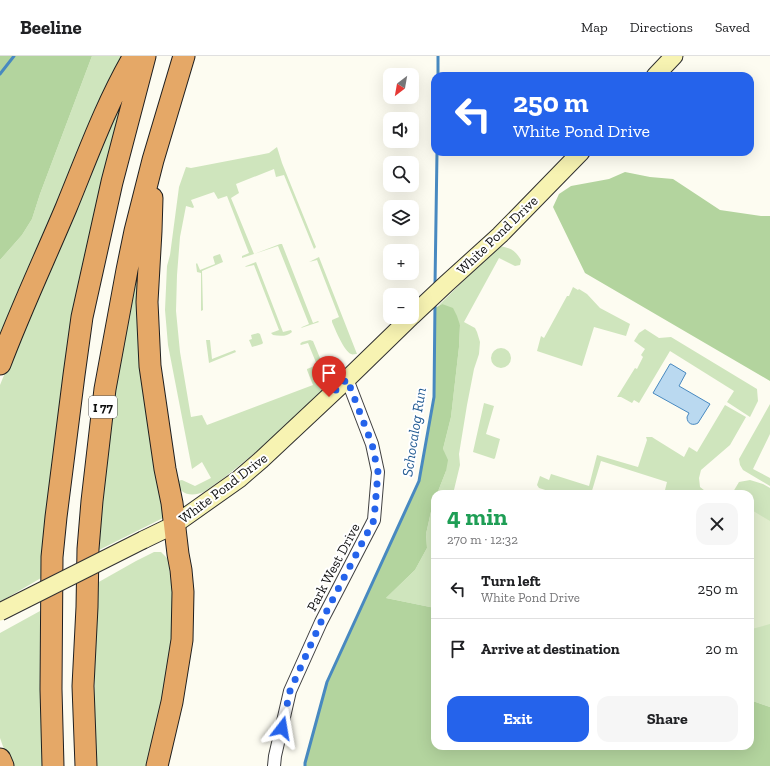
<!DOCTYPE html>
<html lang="en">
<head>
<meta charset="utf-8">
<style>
  :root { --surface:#fff; --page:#f6f6f6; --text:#202124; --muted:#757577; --line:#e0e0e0; --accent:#2563eb }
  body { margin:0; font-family:"Zilla Slab",serif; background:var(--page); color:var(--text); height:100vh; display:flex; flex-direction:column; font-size:15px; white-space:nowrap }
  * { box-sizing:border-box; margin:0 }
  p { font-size:13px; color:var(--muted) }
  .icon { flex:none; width:22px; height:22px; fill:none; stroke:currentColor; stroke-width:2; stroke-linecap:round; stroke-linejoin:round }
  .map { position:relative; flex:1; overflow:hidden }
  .details { position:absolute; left:431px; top:434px; width:323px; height:260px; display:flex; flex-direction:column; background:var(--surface); border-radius:12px; box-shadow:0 4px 16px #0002 }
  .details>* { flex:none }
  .hud { position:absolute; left:431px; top:16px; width:323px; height:84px; border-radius:12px; box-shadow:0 4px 16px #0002; background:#2563eb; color:#fff; overflow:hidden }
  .needle { width:26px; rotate:211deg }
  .buttons { position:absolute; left:383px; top:12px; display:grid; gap:8px }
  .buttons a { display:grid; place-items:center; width:36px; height:36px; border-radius:8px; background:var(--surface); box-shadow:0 4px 16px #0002; font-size:20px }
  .pin { position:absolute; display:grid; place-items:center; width:34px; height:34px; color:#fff; margin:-41px -17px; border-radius:50% 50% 50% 0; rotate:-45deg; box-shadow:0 0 4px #0007 }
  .pin .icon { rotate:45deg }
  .me { position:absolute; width:44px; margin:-22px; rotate:14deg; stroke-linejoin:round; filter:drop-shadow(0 0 3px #0008) }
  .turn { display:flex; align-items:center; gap:14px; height:84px; padding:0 16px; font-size:18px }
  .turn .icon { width:52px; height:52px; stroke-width:2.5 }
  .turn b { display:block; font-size:28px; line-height:34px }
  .round { display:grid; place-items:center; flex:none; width:42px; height:42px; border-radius:12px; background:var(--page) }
  .headline { display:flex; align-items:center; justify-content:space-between; height:68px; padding:0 16px }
  h1 { font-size:24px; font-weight:800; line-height:30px; color:#1e9e55 }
  .action { display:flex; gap:8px; margin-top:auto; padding:8px 16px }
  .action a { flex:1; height:46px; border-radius:12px; background:var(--accent); color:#fff; font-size:16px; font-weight:800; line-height:46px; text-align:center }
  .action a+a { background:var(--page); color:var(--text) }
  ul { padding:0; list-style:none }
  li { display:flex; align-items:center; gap:12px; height:60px; padding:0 16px; border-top:1px solid var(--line) }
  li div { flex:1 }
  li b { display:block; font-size:15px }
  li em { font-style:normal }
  header { display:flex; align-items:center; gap:24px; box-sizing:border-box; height:56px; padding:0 20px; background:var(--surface); border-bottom:1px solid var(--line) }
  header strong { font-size:19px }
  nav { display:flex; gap:22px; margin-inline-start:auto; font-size:14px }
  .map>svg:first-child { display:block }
  .green { fill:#cfe5bd }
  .forest { fill:#b3d49e }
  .pitch { fill:#e1edce }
  .water { fill:#bad9f0; stroke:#4889c0 }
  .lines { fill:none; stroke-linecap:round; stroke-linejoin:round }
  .stream { stroke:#4889c0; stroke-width:3 }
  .street-casing { stroke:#414141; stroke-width:14 }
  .secondary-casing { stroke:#303030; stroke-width:19 }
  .highway-casing { stroke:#1f1f1f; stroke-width:23 }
  .street { stroke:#fff; stroke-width:12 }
  .secondary { stroke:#f7f3b2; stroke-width:17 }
  .highway { stroke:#e5a867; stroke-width:21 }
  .secondary-bridge-casing { stroke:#303030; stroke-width:19; stroke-linecap:butt }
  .secondary-bridge { stroke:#f7f3b2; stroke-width:17 }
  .route { stroke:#2563eb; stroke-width:7; stroke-dasharray:0 12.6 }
  .labels { text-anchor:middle; stroke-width:4; stroke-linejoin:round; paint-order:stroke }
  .shield { fill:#fff; stroke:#565656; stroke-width:1 }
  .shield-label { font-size:13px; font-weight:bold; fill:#0e0e0e }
  .street-label { font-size:14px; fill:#0e0e0e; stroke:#fff }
  .water-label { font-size:15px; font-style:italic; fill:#245c93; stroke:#fff }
</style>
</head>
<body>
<header>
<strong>Beeline</strong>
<nav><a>Map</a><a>Directions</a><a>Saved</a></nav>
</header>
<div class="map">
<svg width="770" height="710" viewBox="0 0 770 710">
  <rect width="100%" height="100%" fill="#fdfcf1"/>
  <path class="green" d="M92,0H122L0,283V204L22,179L32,163L40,138Z
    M121,50L107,103L78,231L61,335L50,426L41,522L0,546V329L39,233L114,55Z
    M277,91L282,107L316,191L314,193L284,119L276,121L274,113L236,128L239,137L231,142L254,198L280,188H282L313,267L318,265L319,266L301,272L302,271L309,268L278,190L242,202V200L249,197L227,140L218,143L214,136L191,144L194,151L193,152L186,150L180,181L177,219L176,255L180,296L191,361L202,359L207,369L313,329L307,314V313L317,309L308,287L301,289L300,288L302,286L310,284L313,285L329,324V326L325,332L266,388L225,421L204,436C191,441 180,439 176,425L182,424L195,430L211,422L202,406L192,413L168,289L165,254L167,210L170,199L179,131L186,111L191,112L269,97Z
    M144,179L165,461L99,494L103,441L111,368L118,311Z
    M499,190C511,192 515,194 521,204L520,209L515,210L499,202L464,266L475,272L477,276L480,286L479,298L474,313L467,349L459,398L460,409L453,438H437L446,415L443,393L451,361L459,291L460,269L442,248L438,250Z
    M220,198L223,206L202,215L203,254L201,255V217L197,216L196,208L197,207L200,214L215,208L213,201L214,200Z
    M319,201L357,298C354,298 353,299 351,298C344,295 335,273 332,266V264L339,261L317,204L309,206Z
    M256,206L283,276L291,274L292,276C287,281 279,280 273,279L271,277L279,274L254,209L245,211L246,210Z
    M573,231L578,234L579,233L587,238L600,252L630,268L626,280L594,271L582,310L537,295L541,280L544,282L567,240H569Z
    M645,273L659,282L671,281L757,333L758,345L750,361L727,346L734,335L670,295L639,347L634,344L632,347L621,341H617L635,312L637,313L643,301L641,299L645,293L634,285L639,277Z
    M258,277L260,278L263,287L262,288L252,291L249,284L252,283L251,279Z
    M206,284H210L212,303L235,294L236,296L209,307Z
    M491 302a10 10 0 1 1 20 0a10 10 0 1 1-20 0Z
    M484,347L494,350L486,378L500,383L495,402L494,403L473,396Z
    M770,348V378L753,413L770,422V430L743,414L740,409L739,403Z
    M725,349L746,361L730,389L701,414L699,422L700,431L709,438H664L667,426L601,405L591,438H558L539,432L537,429L540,420L549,424L551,418L589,430L597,399L638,411L647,384L646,381H652L655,383L684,401L689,391L697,396Z
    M750,424L763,428L770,432V651L750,644V438H728L733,436L739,426Z
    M435,443V552L386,542L415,514L427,492L426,478L432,451Z
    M154,496H161L168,503L173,541L171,612L152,710H96C93,649 95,588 97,527L136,505Z
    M40,555L43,710H10L0,682V577Z"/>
  <path class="forest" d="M0,0H92L40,138L32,163L22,179L0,204Z
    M625,116L650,121L673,123L720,154L761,160H770V325L585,217L553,151L559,138L571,130L609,123Z
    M442,248L453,252L457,260L460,269L459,291L451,361L443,393L448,404L446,415L437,438H435V443L432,451L426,478L427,492L415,514L386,542L435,552V690H750V644L770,651V710H305V707L327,626L419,425L434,341L435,252Z"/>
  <path class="pitch" d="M750,453L770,465V568L752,573H750Z"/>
  <path class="water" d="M670,308H671L686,317L679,330L710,348L698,367C693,370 687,368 687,361L689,357L653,337Z"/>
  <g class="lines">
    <path class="stream" d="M0,18L14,0
      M438,20V0
      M435,229L437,96
      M305,710V707L327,626L419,425L434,341L435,246"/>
    <defs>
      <path id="street" d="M274,710L275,700L290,635L321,566L374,464L378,416L372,388L347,323"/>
      <path id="secondary" d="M655,20L674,0
        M412,260L446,228L500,179L581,96
        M143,484L174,469L239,423L261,404L340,330L411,261"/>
      <path id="highway" d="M152,142L151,175L147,246L150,310L165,413L172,447L178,498L181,514L183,536L182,584L172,646L157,710
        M0,308C20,255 44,204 66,152C87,101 106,48 134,0
        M0,703L3,710
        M53,710L51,633L52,501L56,461L74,319L82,261L112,126L145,0
        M86,710L83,630L87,551L88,493L92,445L105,333L127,214L135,175L153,104L184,0"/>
    </defs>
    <use href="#street" class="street-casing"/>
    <use href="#secondary" class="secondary-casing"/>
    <use href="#highway" class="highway-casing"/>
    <use href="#street" class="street"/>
    <use href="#secondary" class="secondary"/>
    <use href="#highway" class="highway"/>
    <defs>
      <path id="secondary-bridge" d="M0,556L143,484"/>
    </defs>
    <use href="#secondary-bridge" class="secondary-bridge-casing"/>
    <use href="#secondary-bridge" class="secondary-bridge"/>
  </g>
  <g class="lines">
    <path class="route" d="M282,672L290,635L321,566L374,464L378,416L372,388L347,323L329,341"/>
  </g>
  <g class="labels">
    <rect class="shield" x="89" y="340" width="28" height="22" rx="3"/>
    <g class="shield-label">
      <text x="103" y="356">I 77</text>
    </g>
    <g class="street-label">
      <text transform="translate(497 179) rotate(-44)" y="5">White Pond Drive</text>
      <text transform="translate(223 432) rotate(-37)" y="5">White Pond Drive</text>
      <text transform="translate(333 511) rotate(-62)" y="5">Park West Drive</text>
    </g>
    <g class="water-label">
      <text transform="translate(414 376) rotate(-81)" y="5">Schocalog Run</text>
    </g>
  </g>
</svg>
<div class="buttons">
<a><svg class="needle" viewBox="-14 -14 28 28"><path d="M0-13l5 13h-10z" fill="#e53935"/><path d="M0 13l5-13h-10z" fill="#757577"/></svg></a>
<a><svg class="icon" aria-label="sound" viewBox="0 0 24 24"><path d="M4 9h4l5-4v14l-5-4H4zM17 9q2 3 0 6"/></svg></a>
<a><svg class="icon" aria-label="search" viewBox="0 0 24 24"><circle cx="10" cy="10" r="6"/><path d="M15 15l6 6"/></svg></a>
<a><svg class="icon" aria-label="layers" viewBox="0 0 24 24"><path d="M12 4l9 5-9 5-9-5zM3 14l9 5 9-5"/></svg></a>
<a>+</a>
<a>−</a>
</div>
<div class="pin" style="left:329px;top:341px;background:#d93025"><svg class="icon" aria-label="arrive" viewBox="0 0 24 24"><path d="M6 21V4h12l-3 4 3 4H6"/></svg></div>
<svg class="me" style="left:282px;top:672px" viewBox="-20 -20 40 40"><path d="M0-17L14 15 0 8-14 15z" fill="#2563eb" stroke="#fff" stroke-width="4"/></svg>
<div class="hud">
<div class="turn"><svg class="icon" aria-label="left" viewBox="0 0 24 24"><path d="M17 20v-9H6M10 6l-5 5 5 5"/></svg><div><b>250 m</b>White Pond Drive</div></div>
</div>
<section class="details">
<div class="headline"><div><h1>4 min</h1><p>270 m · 12:32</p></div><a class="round"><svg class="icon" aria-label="close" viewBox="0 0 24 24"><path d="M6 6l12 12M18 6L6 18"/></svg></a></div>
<ul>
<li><svg class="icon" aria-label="left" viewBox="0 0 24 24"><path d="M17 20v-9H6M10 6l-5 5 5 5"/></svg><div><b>Turn left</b><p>White Pond Drive</p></div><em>250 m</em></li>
<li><svg class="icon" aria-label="arrive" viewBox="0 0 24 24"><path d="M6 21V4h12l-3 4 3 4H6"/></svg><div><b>Arrive at destination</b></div><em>20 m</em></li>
</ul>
<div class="action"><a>Exit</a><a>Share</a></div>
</section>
</div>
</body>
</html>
